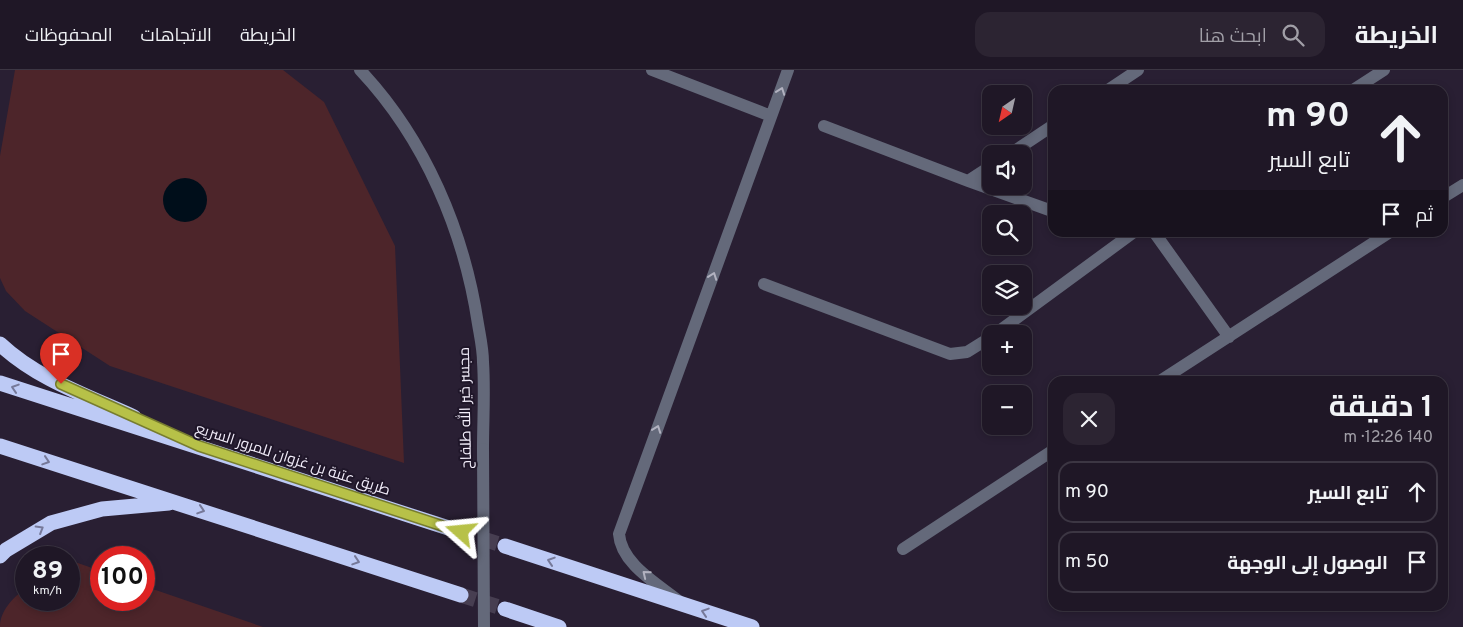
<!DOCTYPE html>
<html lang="ar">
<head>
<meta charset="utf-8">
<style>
  :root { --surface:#1f1726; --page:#2c2432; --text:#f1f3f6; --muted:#a19fa7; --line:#3c3643 }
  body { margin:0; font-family:Overpass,Cairo,sans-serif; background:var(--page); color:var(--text); direction:rtl; height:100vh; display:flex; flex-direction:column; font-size:19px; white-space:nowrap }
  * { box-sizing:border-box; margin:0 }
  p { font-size:16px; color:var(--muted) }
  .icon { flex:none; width:28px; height:28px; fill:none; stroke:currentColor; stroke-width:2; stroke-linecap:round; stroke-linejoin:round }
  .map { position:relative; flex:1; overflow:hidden; direction:ltr }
  .panel { position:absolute; left:1048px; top:306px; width:400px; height:235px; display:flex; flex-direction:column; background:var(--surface); border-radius:15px; box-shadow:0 2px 8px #0003,0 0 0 1px var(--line); direction:rtl }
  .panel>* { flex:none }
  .top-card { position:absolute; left:1048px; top:15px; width:400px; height:152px; border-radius:15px; box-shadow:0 2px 8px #0003,0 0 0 1px var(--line); direction:rtl; background:#1f1726; color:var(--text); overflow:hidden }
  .needle { width:32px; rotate:214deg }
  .fabs { position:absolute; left:982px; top:15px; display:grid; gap:10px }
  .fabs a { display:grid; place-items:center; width:50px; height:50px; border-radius:10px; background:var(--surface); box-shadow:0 2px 8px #0003,0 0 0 1px var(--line); font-size:25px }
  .speed { position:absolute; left:15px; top:476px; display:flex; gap:10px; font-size:25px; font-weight:700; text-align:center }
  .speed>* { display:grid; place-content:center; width:65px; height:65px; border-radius:50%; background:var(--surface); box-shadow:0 2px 8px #0003,0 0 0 1px var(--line); line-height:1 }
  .speed small { font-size:12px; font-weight:400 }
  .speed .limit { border:8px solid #d22; background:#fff; color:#111 }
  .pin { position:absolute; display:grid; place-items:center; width:42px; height:42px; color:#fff; margin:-51px -21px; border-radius:50% 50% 50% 0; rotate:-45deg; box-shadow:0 0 5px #0007 }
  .pin .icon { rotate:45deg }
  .me { position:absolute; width:55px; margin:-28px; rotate:288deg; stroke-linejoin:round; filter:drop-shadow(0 0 4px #0008) }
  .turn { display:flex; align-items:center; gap:18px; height:105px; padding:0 15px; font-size:22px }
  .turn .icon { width:65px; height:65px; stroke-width:2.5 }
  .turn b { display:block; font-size:35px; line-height:42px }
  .then { display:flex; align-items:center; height:48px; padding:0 15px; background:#0003; gap:10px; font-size:19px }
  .round { display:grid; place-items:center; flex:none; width:52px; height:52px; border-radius:15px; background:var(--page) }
  .summary { display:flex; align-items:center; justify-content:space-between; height:85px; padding:0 15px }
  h1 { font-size:30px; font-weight:700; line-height:38px }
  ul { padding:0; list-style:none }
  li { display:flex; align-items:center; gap:15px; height:62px; margin:0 10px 8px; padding:0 5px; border:2px solid var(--line); border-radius:15px }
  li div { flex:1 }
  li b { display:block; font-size:19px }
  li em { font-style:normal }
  header { display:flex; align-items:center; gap:30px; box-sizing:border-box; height:70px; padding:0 25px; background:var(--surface); border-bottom:1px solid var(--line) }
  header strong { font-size:24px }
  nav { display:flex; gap:28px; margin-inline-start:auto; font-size:18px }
  .search { width:350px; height:45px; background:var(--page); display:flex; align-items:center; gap:12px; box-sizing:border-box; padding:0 18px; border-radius:15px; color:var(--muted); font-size:19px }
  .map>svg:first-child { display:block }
  .green { fill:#4d252a }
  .water { fill:#000e1a }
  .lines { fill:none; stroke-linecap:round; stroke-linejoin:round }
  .highway-tunnel { stroke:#473e51; stroke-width:15; stroke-dasharray:15 8; stroke-linecap:butt }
  .street { stroke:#64697a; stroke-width:12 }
  .highway { stroke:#bdcaf5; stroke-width:15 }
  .street-bridge { stroke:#64697a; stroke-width:12 }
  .oneway { stroke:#b2b2c0 }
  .oneway2 { stroke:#767999 }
  .route-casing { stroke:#777d2f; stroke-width:12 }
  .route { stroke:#b7c148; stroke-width:9 }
  .labels { text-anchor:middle; stroke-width:4; stroke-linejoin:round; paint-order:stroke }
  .street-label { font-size:15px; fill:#f2edfa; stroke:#1f1629 }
</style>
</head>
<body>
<header>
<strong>الخريطة</strong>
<div class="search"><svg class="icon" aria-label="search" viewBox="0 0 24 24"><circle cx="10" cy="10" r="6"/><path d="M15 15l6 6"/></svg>ابحث هنا</div>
<nav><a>الخريطة</a><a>الاتجاهات</a><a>المحفوظات</a></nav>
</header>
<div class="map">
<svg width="1463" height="557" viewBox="0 0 1463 557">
  <rect width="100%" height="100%" fill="#291f33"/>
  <path class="green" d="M15,0H283L324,32L395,176L404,393L110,296L25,241L6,221L0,208V86Z
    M69,490L101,501V530H144V516L263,557H0C0,540 14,527 26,518V530H69Z"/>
  <path class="water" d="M163 130a22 22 0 1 1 44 0a22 22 0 1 1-44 0Z"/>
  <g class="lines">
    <path class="highway-tunnel" d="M461,462L505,476
      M461,525L505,539"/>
    <path class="street" d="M360,0C425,69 464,161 478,254C480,266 483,279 483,292C485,320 483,350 483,379
      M652,0L771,46
      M1108,20L1138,0
      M1353,20L1384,0
      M824,56L968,111L1052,141
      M1010,84L1052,56
      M968,111L991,96
      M1442,128L1463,115
      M1154,162L1229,267
      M764,214L950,284L967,282L991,267
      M995,264L1134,162
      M1160,311L1390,162
      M903,479L1052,381
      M680,532C658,514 621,494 619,464L788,0"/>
    <path class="highway" d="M0,274C37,309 88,326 134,347
      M0,313L461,462
      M0,376L461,525
      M505,476L752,557
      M0,486L6,480L51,453L102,439L169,433
      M505,539L559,557"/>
    <path class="street-bridge" d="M483,379L484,557"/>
  </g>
  <defs><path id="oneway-chevron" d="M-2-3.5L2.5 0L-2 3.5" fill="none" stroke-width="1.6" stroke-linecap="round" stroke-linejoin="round" transform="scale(1.25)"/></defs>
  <g class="oneway">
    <use href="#oneway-chevron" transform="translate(781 21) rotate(-70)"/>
    <use href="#oneway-chevron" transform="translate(713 206) rotate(-70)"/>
    <use href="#oneway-chevron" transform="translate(657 359) rotate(-70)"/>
    <use href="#oneway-chevron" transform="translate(646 504) rotate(-141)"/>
  </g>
  <g class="oneway2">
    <use href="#oneway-chevron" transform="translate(15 318) rotate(-162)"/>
    <use href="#oneway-chevron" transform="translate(46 391) rotate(18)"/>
    <use href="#oneway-chevron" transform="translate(201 440) rotate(18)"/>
    <use href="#oneway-chevron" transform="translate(40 459) rotate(-31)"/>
    <use href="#oneway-chevron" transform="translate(356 491) rotate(18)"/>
    <use href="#oneway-chevron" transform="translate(551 491) rotate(-162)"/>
    <use href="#oneway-chevron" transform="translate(705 542) rotate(-162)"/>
  </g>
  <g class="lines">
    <defs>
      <path id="route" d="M61,314L199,376L461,462"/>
    </defs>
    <use href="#route" class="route-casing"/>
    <use href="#route" class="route"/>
  </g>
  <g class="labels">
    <g class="street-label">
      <text transform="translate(465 338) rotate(-91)" y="5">مجسر خير الله طلفاح</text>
      <text transform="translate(293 389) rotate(18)" y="5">طريق عتبة بن غزوان للمرور السريع</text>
    </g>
  </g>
</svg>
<div class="fabs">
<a><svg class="needle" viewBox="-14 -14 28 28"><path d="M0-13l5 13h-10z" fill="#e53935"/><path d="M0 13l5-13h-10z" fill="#a19fa7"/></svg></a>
<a><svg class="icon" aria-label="sound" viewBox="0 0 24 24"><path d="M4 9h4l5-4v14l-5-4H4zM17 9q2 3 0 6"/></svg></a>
<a><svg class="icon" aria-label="search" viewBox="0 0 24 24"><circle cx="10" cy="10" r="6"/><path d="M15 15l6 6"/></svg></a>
<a><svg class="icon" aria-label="layers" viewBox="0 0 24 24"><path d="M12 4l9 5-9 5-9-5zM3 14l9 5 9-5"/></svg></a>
<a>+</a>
<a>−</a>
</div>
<div class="speed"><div>89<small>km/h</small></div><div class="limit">100</div></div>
<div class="pin" style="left:61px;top:314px;background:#d93025"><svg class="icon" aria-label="arrive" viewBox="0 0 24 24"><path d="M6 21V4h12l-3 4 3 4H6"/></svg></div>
<svg class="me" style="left:461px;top:462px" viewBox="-20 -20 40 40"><path d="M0-17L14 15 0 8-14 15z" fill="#b7c148" stroke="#fff" stroke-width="4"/></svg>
<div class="top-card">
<div class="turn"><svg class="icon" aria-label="ahead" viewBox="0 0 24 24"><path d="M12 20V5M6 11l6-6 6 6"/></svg><div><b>90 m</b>تابع السير</div></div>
<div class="then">ثم<svg class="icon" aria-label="arrive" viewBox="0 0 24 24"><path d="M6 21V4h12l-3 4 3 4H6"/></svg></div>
</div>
<section class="panel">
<div class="summary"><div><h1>1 دقيقة</h1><p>140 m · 12:26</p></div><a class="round"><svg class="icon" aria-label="close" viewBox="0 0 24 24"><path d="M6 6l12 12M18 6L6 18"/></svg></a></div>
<ul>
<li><svg class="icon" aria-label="ahead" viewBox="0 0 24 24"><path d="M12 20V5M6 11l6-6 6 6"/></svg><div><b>تابع السير</b></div><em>90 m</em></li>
<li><svg class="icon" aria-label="arrive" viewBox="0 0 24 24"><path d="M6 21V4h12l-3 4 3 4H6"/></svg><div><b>الوصول إلى الوجهة</b></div><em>50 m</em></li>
</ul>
</section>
</div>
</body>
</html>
